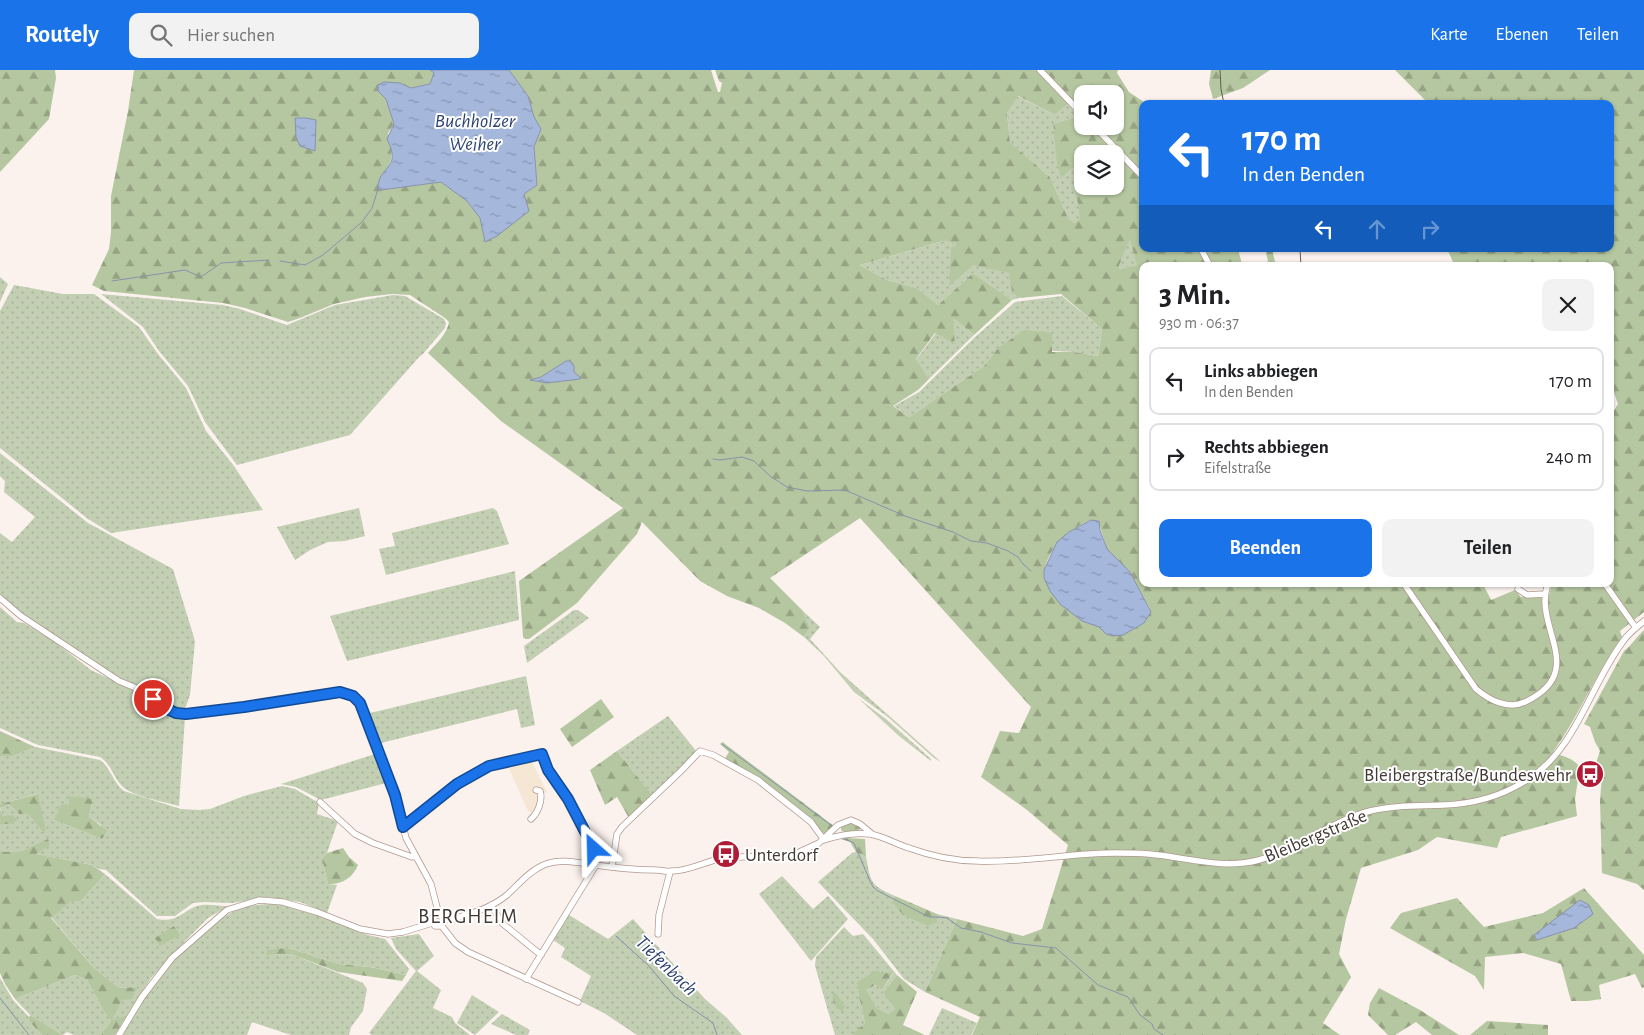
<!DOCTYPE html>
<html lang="de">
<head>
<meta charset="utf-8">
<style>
  :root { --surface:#fff; --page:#f2f2f2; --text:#202124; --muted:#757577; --line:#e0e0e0; --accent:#1a73e8 }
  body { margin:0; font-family:"Alegreya Sans",sans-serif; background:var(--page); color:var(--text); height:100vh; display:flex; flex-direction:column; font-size:19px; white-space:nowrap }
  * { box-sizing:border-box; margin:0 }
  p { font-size:16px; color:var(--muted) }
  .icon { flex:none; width:28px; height:28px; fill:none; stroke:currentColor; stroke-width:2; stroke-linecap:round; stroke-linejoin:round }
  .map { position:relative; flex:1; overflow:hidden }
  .details { position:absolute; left:1139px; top:192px; width:475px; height:325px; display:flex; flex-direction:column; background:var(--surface); border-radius:10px; box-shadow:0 1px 4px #0004 }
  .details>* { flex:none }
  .guide { position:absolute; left:1139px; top:30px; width:475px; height:152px; border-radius:10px; box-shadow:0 1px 4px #0004; background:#1a73e8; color:#fff; overflow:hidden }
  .controls { position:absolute; left:1074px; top:15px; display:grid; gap:10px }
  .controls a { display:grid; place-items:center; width:50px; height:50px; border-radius:10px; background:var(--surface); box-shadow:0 1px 4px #0004; font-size:25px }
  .pin { position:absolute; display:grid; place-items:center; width:42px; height:42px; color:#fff; margin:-21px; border:2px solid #fff; border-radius:50%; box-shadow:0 1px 5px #0007 }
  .me { position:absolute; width:55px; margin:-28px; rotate:335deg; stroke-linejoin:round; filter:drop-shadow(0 0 4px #0008) }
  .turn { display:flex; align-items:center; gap:18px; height:105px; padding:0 20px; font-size:22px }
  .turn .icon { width:65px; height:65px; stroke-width:2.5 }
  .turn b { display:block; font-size:35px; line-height:42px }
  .lanes { display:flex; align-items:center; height:48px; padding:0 20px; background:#0003; justify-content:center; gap:25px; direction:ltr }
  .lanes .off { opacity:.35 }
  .round { display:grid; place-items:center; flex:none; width:52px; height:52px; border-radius:10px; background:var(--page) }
  .headline { display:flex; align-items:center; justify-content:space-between; height:85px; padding:0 20px }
  h1 { font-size:30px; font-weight:700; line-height:38px }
  .primary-button { display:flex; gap:10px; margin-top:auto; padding:10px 20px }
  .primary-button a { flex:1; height:58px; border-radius:10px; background:var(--accent); color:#fff; font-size:20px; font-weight:700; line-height:58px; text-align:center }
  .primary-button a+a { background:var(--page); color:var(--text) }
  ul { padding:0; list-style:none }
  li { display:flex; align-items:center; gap:15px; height:68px; margin:0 10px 8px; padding:0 10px; border:2px solid var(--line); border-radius:10px }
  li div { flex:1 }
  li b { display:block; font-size:19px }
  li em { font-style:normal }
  header { display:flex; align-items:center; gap:30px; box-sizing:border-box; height:70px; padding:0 25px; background:var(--accent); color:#fff }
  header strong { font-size:24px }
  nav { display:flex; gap:28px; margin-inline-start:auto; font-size:18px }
  .search { width:350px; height:45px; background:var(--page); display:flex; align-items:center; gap:12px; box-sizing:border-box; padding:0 18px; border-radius:10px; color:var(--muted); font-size:19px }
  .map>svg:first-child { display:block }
  .education { fill:#f6e7d4 }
  .grass { fill:url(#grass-dots); fill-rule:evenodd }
  .forest { fill:url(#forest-firs); fill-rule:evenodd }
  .water { fill:url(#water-ripples); stroke:#8892aa }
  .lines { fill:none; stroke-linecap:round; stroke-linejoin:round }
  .stream { stroke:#8892aa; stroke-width:1 }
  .minor-casing { stroke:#b0998f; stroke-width:7 }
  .minor { stroke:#fff; stroke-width:5.5 }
  .rail { stroke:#655c58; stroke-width:1 }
  .route-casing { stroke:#114b97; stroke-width:12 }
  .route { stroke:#1a73e8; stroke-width:9 }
  .labels { text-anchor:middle; stroke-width:4; stroke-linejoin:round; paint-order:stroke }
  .poi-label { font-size:19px; fill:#433a36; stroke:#fff; text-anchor:end }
  .street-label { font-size:19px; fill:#433a36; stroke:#fff }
  .water-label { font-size:20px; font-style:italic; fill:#2d4373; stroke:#fff }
  .quarter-label { font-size:21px; letter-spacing:1px; fill:#433a36; stroke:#fff }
</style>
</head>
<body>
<header>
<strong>Routely</strong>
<div class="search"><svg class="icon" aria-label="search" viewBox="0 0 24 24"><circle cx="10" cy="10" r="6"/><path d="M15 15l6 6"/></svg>Hier suchen</div>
<nav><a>Karte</a><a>Ebenen</a><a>Teilen</a></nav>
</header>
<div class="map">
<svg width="1644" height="965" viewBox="0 0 1644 965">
  <defs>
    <pattern id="grass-dots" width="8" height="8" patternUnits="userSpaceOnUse" patternTransform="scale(1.25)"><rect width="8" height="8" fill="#c2cfb3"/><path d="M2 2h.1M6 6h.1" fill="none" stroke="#a8b29b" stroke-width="1.8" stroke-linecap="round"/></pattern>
    <pattern id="forest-firs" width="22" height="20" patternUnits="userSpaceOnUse" patternTransform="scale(1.25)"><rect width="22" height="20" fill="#b5c7a0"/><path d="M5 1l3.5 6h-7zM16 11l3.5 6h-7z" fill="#95a383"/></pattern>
    <pattern id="water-ripples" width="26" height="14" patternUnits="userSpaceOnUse" patternTransform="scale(1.25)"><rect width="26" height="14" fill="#a5b8dc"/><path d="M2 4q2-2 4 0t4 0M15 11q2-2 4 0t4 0" fill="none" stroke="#8897b3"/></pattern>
  </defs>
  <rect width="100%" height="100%" fill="#fbf1ed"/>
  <path class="education" d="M531,690L547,722L540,726L533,746L527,739L508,696Z"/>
  <path class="grass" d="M1017,26L1055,45L1068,34L1078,46L1053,54L1062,107L1073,98L1081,149L1074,153L1068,148L1050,107L1010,72L1007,43Z
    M1130,168L1138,195L1119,199V196Z
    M943,171L956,173L949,215L973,194L1010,203L1012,223L1019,228L1012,230L973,203L938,235L917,218L887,210L860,195Z
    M0,207L8,214L0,232Z
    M14,215L63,224H94L139,257L158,284L186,318L206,361L234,396L263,440L111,463L88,449L0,378V241Z
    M101,224L223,235L240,239L287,255L335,235L393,225L405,226L444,249L446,253L445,258L422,285L420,286L350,365L237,395L205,352L188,316L159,281L143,257Z
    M1062,226L1102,259L1098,286L1074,282L998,278L984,296L909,347L894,336L919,322L975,267L1015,232Z
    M952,247L974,265L929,309L916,290L936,263L955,273Z
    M0,383L88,453L173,499L195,571L190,625L184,642C151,634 113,606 84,586C56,566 26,548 0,525V463L12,472L35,447L4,422L5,411L0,406Z
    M359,438L365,466L345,471L328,472L310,480L295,490L277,457Z
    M493,438L497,441L509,474L386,505L379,479L395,476L392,463Z
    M515,501L519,550L347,591L330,546Z
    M0,537L17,552L24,553L55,572L91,600L137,622L166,642L185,647L179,736C165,732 130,726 121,715C113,706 111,694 100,687L38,675L0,658Z
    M574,540H578L589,548L527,593L524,576Z
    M803,541L820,557L810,569L840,602L941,692L934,688L888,647L854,622L824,586L804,567L810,558Z
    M526,606L535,655L521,658L517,639L377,674L366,644Z
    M859,629L886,649L931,689V691L899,666Z
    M668,646L697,682L653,726L617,681Z
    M35,677L100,690C111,698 113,713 124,721L181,739L199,740L210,739L244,726L282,716L295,719L319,733L317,744L338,751L327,783L322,789L328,814L337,815L327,843L300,832L268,827L232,833L204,832L193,833L175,846H157L106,800L99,799L92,795L35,784L48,770L22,781L0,782V754H9L3,746L0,738L10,735L19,744L29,745L42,762L37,724L0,734V686H13ZM93,729L89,746L101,755L102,769L54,750L69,734Z
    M375,684L386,713L321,730L296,717L281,714Z
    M856,782L866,787C871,813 870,815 895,826L892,832L904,845L913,848L937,852V844L957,849L925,922L904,909L873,869L818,812L852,783Z
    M105,804L157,849C177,853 181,842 197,836C206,833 219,836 229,836L208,848L186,870L151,908L127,945L111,951L100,965H74L67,962L63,965L30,945L15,929L75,905L87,910L102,938L111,950L122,930L137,917L119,918L94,898L51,847L72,831H81Z
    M782,806L813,839L828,826L848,849L811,891L759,824Z
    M275,834L297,837L368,865L385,869L409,899L406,905L370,897L339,894L288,878L266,885L291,884L363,913L367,919L363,941L351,957L349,965H291L252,952L247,965H123C146,921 190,860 237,840C249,835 262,834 275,834Z
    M569,845L608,869L633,849L705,929L726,947L742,965H637L604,943L580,931L591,906L561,887L565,878L553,870Z
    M844,857L853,866L863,864L897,905L883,923L895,939L888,944L876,937L865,920L877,915L882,920L894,902L856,913L865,953L854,962V965H835L815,896L816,887Z
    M419,864L434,886L417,901L441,920L433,938L452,947L455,953L470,965H372L369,963L416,901L396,879L391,868Z
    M0,908L13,930L29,947L28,950L42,965H0Z
    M472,925L499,942L475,965L457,953Z
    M942,938L977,953L971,965H929Z
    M502,944L530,960L528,965H516L491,954Z"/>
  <path class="forest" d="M0,0H55L56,8L49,49L0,102Z
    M134,0H430L435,3L430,14L410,18L400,13L378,21L386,29L394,54L388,63C397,97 387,91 378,119L381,120L441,112L467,131L480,148L485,172L524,124L537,115L534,77L541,59L534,47L528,26L509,0H711L718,22H720L722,13L719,11L715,0H1118L1117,3L1129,22L1147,34H1142V179H1238L1242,194L1245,196H1142V514H1483L1491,530L1515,520L1521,527L1533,526L1548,529L1552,514H1610V347L1618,334L1610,311V196H1455L1447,179H1610V34H1429L1395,0H1644V542L1620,561L1622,567C1596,603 1579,646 1553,682C1569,689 1580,689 1583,708L1578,710L1575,729L1577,746L1501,767L1497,778L1437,767L1418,780L1361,798L1346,849L1339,884L1351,907L1323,953L1340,965H972L980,947L925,922L957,849L1023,866L1042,859L1068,775L1027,740L981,707L1000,661L1019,663L1031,637L860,448L770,508L803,541L810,558L804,567L785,553L759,538L727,526L700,511L642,452L637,464L577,533L529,569H525L523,567L519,511L623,438L501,351L428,283C436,274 447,264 449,252L445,248L410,225L392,224L365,227L334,234L300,248L288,252L245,238L223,233L104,221L92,215L109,179L111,162V126L128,41ZM1082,24H1115V56H1094L1112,75L1090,56H1082V50L1078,46L1053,54L1057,92L1061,108L1073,98L1080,149L1074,153L1068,148L1050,107L1010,72L1007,43L1018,26L1055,45L1068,34L1082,46ZM1082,84H1115V116H1082ZM1130,169L1137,195L1119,199V196ZM943,171L956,173L955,176L951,178L949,216L973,195L1009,203L1012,223L1019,228L1061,224L1102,259L1098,286L1074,282H1052V263L1024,260L998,278L984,296L909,347L893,336L918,320L929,309L916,289L935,263L955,274L953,248L974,265L1012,230L973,203L938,235L917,218L887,210L860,195ZM574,296V302L580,309L547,313L530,310L541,307L553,300ZM1091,450H1098L1107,479L1130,502L1150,539L1106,564L1044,505C1046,479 1068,459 1091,450Z
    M1211,0H1270L1243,18L1213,29L1209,14Z
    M1265,179H1272L1276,196H1264L1268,191Z
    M1644,560V820L1637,814L1602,803L1600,731L1602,705L1596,693L1600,681L1595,672L1590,657L1584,654L1624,581C1632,575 1636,567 1644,560Z
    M601,629L614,647L572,677L560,659Z
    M0,661L35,677L13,686H0Z
    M723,672L725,674L834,756L826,765L759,709L724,690L729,682L720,674Z
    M617,681L653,726L629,748L617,727L605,735L590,700Z
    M38,724L46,761L42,762L29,745L19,744L10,735L0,738V734Z
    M69,726L93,729L89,746L107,761L102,769L54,750L61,735L69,734Z
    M0,739L3,746L12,745L18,750L9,754H0Z
    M850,752L855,753L861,758L858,761L844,762L841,760V756Z
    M847,768L865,769L866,787L856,782L850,772L841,769Z
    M48,769L50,775L36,784L92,795L105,804L81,831H72L51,848L94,898L119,918L137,917L132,929L122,930L112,950L127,945L115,965H100L111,951L102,938L87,910L75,905L15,929L5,914L0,903V782L22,781Z
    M343,778L349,787L358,795C353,808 341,815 328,814L322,789L327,783Z
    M1584,818L1644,885V917L1642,918L1635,904L1599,915L1601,929L1588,931H1571L1561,894L1523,883L1485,887L1484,920L1475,906L1390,858L1401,843L1457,828L1484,857L1543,843Z
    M895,826L937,844V852L928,856L903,845L892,832Z
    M174,856L180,865L160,876L155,868Z
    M288,878L339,894L370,897L406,905L402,911L338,902L291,884L266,885L267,880Z
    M877,900L883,904L894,901L882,920L876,915L866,920L876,937L888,944L895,939L883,923L897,905L917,922L903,955L925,965H854V962L865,953L856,913Z
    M1379,918L1420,940L1459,965H1432L1416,952L1395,965H1388L1368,945L1370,933Z
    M833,923H836L845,936L843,942C835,937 832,933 833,923Z
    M30,945L63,965H42L28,950Z
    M1487,951L1548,955V965H1470Z"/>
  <path class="water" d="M430,0H509L528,26L534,47L541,59L534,77L537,115L524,124L529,141L497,166L485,172L480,148L467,131L441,112L381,120L378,119C377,96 403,100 387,69L394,54L386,29L378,21V15L384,12L400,13L411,18L430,14L434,3Z
    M295,48H306L316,50L315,81L300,76L296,67Z
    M566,291H570L574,296V302L580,307V309L547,313L530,310L541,307Z
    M1091,450L1099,451L1100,460L1107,479L1130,502L1151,542L1144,553L1123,565L1113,566L1106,564L1099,557L1082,551L1060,534L1050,521L1044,508V500L1057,472L1069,462Z
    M1580,830L1589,835L1593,844L1574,858L1537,870L1534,865Z"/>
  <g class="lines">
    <path class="stream" d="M280,191L305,195L323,185L362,152L372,138L378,119
      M112,211L185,200L201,207L221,193L269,190
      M713,389L720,390L742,387L754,391L770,406L787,417L807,421L845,420L905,446L953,462L971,471L987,473L1008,481L1018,487L1023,494L1031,501
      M722,674L832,756
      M845,769L854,773L870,811L873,817L878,821L929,847H939L947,848L961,858L981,862L1012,873L1056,878L1098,915L1128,927L1140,945L1152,954L1154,959L1163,965
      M616,866L649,896L674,926L713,953L717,965
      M0,928L29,965"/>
    <defs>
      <path id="minor" d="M1040,0L1082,44
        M1094,56L1142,106
        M1201,179L1210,196
        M1404,514L1476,619C1489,630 1508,640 1525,632C1590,601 1532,557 1548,514
        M1605,514L1636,558
        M1518,519L1527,525L1544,524
        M0,528L21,546L119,611L141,620L165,638L176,643L186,644L244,637L340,622L353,626L359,633L395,725L406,768L431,814L439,845
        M320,732L355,764L373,773L412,787L415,786
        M531,749C538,743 543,730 540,721L536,720
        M403,757L457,714L489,696L542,684L548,700L568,729L592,773L594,779L586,794
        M824,770C839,765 853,762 870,764C883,766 896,774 909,778C931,786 954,791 977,791C1023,793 1070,783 1116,783C1127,783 1138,783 1149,784C1186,787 1222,800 1259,790C1298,779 1331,751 1370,741C1394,735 1419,736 1444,735C1474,734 1502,726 1527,710C1577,679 1590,614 1624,570C1629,563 1637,557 1644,551
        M612,797L617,764L622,757L681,701L700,681L713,685L758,710L811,752L824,770
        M491,835L502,853L541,885
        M443,850L441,846L437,845L432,848V852L435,856H440L443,850C464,847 490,839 507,825C519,814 530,800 546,794C562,788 579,793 595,795C616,798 636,800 656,800C662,800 667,802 672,801C690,801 706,791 723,788L795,784L819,773L838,755L851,750L860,754L872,764
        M441,855L455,873L468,882L578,932
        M658,864L659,845L670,802
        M526,909L596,795
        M119,965L142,927L172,888L227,840L259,830L283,832L317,842L360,859L388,864L403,862L432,853"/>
    </defs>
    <use href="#minor" class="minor-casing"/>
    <use href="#minor" class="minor"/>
    <path class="rail" d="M1220,0L1221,19L1224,34
      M1300,179L1301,196"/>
  </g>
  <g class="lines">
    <defs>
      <path id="route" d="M153,629L165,638L176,643L186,644L244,637L340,622L353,626L360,633L395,725L403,757L457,714L489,696L542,684L548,700L568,729L594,779"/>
    </defs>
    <use href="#route" class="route-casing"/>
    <use href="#route" class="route"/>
  </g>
  <defs>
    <symbol id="bus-disc" viewBox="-11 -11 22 22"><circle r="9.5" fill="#b01c36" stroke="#fff"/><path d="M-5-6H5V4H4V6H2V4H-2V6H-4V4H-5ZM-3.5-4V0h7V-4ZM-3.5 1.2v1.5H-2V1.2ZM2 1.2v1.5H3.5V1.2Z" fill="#fff"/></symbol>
  </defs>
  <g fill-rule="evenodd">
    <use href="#bus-disc" x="1574" y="688" width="32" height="32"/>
    <use href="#bus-disc" x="710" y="768" width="32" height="32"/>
  </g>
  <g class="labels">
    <g class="poi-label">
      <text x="1571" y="711">Bleibergstraße/Bundeswehr</text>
      <text x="745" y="791" text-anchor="start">Unterdorf</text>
    </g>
    <g class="street-label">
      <text transform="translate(1315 765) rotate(-23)" y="7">Bleibergstraße</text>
    </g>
    <g class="water-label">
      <text x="475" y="57">Buchholzer<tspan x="475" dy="23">Weiher</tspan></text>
      <text transform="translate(667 895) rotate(44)" y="7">Tiefenbach</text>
    </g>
    <g class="quarter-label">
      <text x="468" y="853">BERGHEIM</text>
    </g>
  </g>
</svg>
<div class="controls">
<a><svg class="icon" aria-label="sound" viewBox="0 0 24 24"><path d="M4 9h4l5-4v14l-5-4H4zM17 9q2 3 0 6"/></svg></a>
<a><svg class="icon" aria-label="layers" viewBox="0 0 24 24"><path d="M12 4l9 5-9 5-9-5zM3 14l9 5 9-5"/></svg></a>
</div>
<div class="pin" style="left:153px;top:629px;background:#d93025"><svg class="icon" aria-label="arrive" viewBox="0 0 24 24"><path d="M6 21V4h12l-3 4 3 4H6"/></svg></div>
<svg class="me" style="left:594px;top:779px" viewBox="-20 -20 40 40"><path d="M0-17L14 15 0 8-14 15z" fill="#1a73e8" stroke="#fff" stroke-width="4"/></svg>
<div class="guide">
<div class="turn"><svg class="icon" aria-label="left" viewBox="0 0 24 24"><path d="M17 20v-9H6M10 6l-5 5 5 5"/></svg><div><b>170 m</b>In den Benden</div></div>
<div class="lanes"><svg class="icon" aria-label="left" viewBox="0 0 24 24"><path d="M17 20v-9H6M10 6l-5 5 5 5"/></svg><svg class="icon off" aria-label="ahead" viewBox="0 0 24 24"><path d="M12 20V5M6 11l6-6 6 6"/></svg><svg class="icon off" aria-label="right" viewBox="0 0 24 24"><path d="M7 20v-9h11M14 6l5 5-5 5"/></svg></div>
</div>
<section class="details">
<div class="headline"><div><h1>3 Min.</h1><p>930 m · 06:37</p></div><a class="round"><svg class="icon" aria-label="close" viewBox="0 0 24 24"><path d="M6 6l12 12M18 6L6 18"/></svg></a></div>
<ul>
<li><svg class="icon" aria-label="left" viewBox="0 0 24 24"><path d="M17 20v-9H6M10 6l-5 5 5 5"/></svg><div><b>Links abbiegen</b><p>In den Benden</p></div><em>170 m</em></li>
<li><svg class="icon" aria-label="right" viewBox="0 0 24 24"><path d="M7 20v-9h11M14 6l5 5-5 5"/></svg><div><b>Rechts abbiegen</b><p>Eifelstraße</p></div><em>240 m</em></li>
</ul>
<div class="primary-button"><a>Beenden</a><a>Teilen</a></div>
</section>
</div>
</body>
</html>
